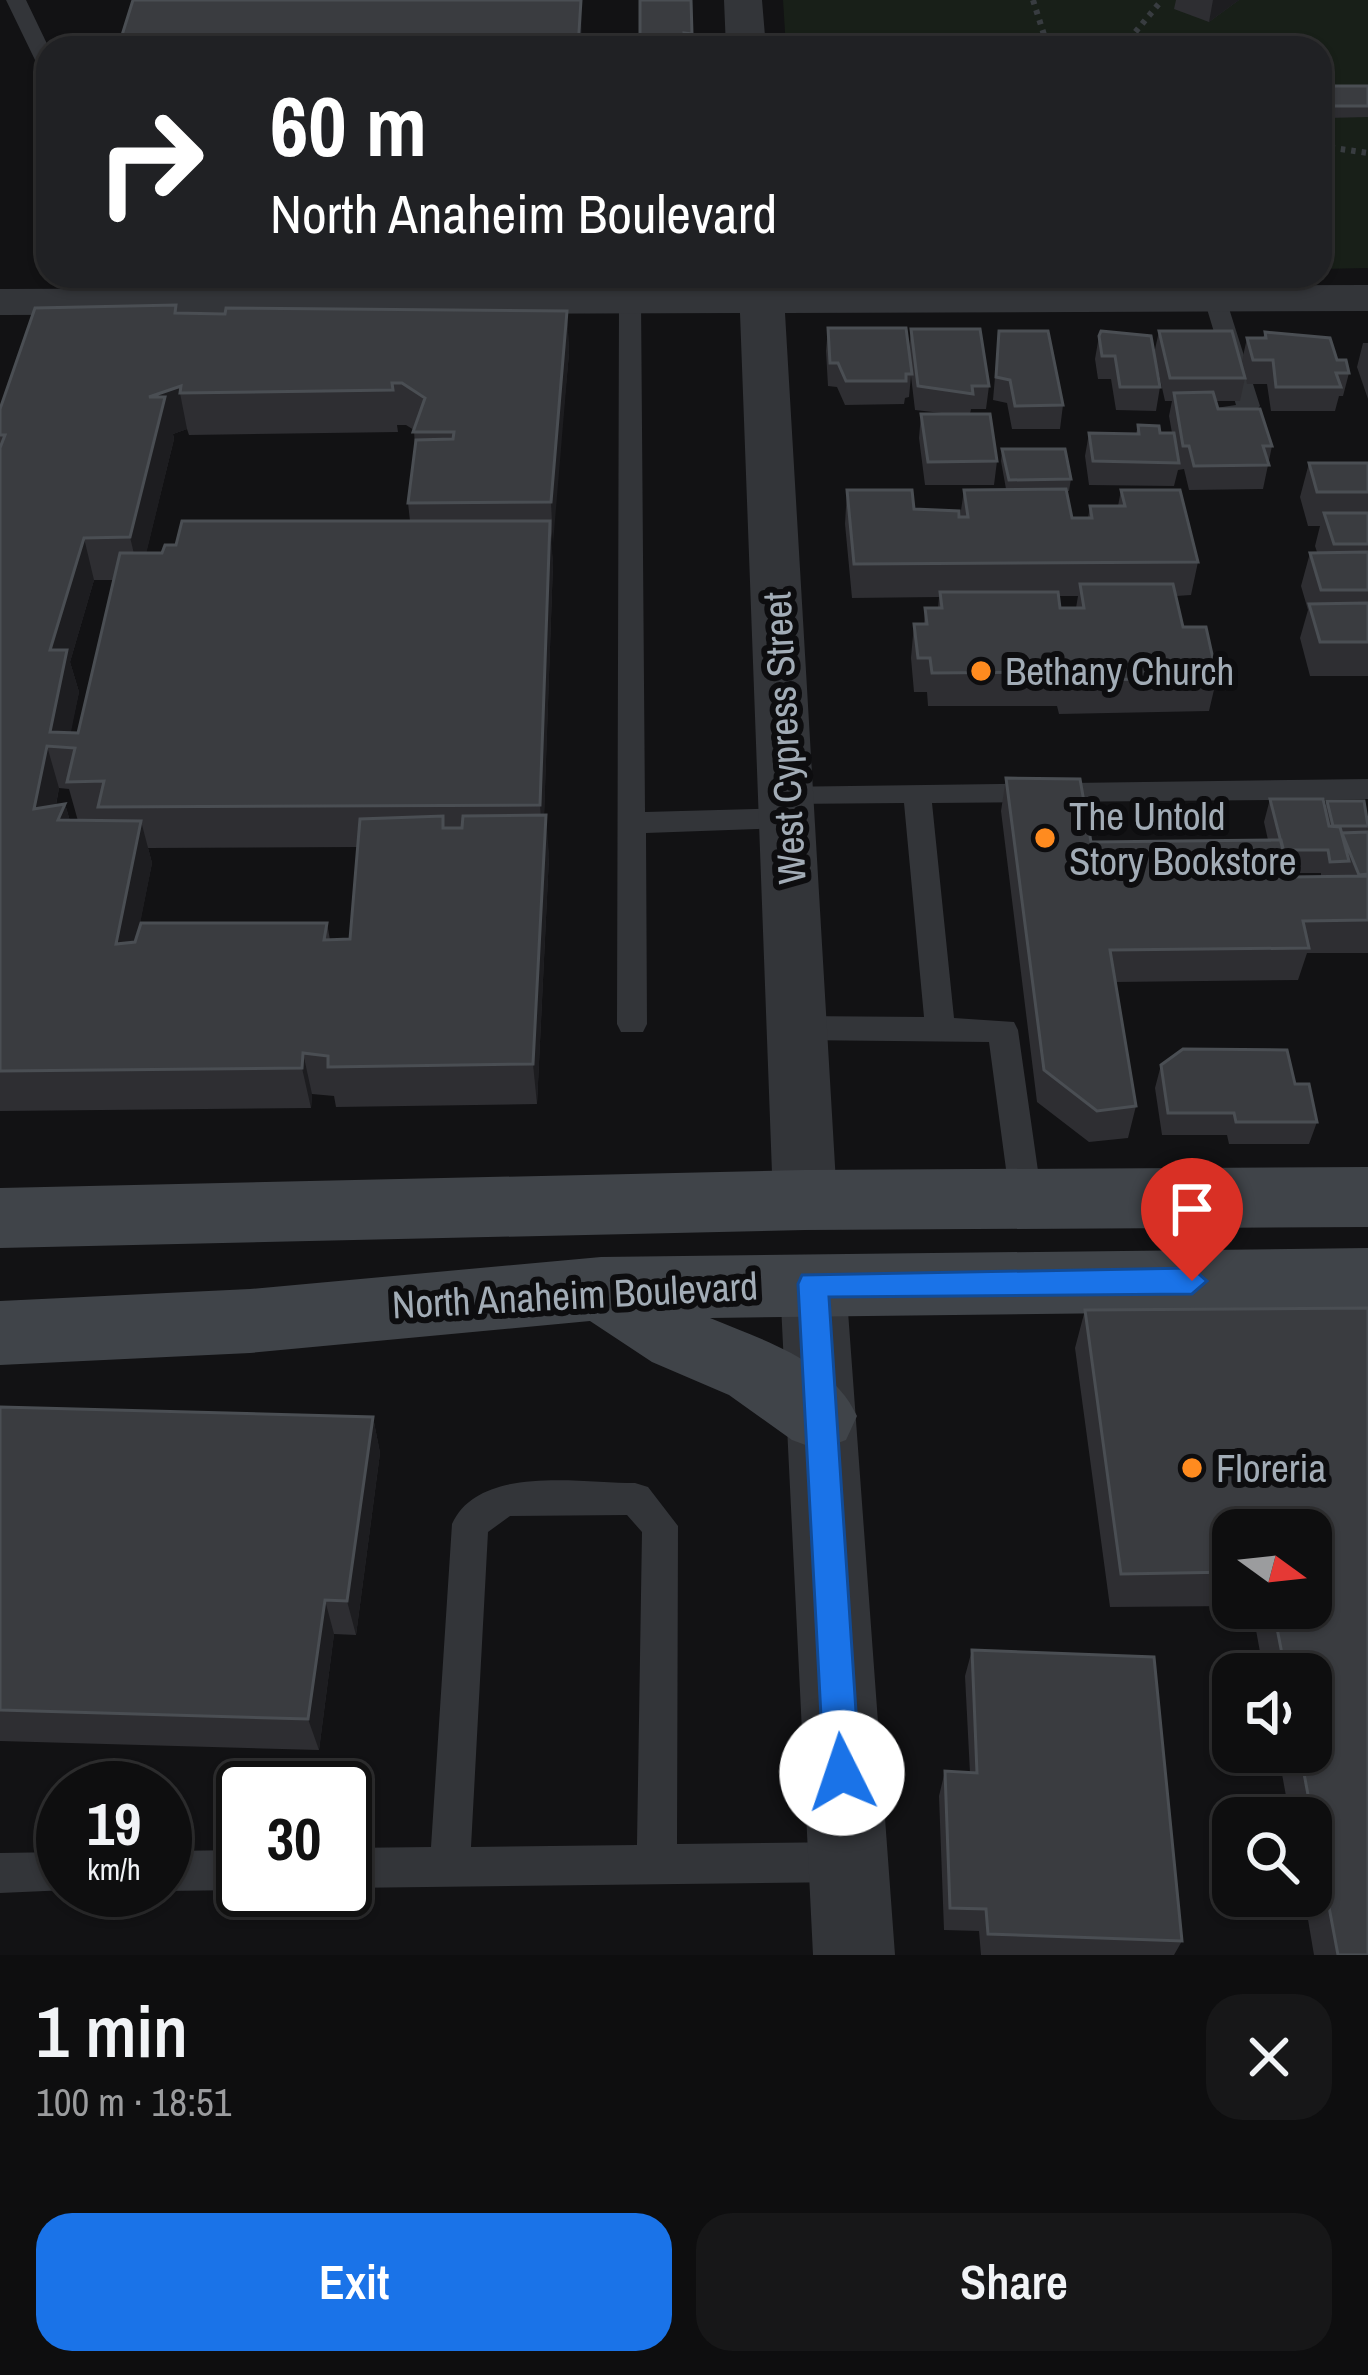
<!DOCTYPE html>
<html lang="en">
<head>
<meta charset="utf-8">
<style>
  :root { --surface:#0e0e0f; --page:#171718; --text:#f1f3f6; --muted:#9b9c9e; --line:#2e2e2f; --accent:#1a73e8 }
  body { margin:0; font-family:"Archivo Narrow",sans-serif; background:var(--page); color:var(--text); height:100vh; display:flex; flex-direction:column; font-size:45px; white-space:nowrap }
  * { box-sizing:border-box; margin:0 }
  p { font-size:39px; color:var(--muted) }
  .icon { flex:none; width:66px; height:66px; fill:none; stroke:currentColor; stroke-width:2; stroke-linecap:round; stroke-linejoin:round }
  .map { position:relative; height:1955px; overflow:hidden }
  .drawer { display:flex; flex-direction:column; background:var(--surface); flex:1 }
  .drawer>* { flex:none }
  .hud { position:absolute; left:36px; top:36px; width:1296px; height:252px; border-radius:36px; box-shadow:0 3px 9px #0004,0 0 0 3px var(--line); background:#202124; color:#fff; overflow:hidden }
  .needle { width:78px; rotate:105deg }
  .buttons { position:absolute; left:1212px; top:1509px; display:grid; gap:24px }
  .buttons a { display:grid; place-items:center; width:120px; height:120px; border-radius:24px; background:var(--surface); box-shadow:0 3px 9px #0004,0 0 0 3px var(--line); font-size:60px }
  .speed { position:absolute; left:36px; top:1761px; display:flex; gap:24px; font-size:60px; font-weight:700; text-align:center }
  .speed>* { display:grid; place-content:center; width:156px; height:156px; border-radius:50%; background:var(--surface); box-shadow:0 3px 9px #0004,0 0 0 3px var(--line); line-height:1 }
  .speed small { font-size:30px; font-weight:400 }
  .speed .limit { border:6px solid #111; border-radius:18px; background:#fff; color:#111 }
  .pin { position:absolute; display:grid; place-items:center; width:102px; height:102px; color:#fff; margin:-123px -51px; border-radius:50% 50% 50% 0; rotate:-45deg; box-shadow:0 0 12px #0007 }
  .pin .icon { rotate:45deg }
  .me { position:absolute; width:132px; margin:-66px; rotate:356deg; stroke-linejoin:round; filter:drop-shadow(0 0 9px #0008) }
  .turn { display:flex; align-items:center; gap:42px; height:252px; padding:0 36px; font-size:54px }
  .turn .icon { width:156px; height:156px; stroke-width:2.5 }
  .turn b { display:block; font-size:84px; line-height:102px }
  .round { display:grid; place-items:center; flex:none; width:126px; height:126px; border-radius:36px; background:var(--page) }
  .summary { display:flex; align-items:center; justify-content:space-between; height:204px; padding:0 36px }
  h1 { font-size:72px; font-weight:600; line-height:90px }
  .primary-button { display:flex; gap:24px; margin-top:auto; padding:24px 36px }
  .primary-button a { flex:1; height:138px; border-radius:36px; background:var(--accent); color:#fff; font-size:48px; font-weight:600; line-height:138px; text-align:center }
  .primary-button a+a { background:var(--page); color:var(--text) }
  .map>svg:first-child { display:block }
  .green { fill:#181f18 }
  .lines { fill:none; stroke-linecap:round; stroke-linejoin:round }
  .path { stroke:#383c40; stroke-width:6; stroke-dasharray:4.5 6; stroke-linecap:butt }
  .service { fill:#333539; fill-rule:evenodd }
  .minor { fill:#333539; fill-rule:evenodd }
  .secondary { fill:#404449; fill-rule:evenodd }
  .wall { fill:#2e2e32; fill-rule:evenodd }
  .shaded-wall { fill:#1d1d20 }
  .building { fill:#3a3c40; stroke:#4a4e53; stroke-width:3 }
  .route { fill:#1a73e8; stroke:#114b97; stroke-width:3 }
  .poi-dot { fill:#ff8b1f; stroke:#0d0d0f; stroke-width:4.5 }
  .labels { text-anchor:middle; stroke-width:12; stroke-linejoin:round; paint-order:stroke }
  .poi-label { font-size:39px; fill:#a2acb6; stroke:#0d0d0f; text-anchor:start }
  .street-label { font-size:39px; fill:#a2acb6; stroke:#0d0d0f }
</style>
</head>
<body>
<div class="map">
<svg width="1368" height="1955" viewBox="0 0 1368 1955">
  <rect width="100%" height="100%" fill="#121214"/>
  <path class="green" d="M783,0H1368V268L1320,269V48H786Z"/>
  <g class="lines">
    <path class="path" d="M1033,0L1046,41L1054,48
      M1122,48L1162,0
      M1320,146L1368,153"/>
    <path class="service" d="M6,0H26L49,48L48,67L36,62Z
      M1215,292L1226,299L1260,406C1247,423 1221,429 1205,414L1209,409L1236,405L1204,299Z
      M630,293L641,300L645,812L788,808L802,818L788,828L646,833L647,1024L643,1032H621L617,1024L619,300Z
      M1368,779V799L932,803L954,1018L1014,1022L1018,1030L1042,1199L1037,1209L1026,1212L1015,1209L1010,1199L989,1042L797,1040L786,1036L782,1028L786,1020L797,1016L924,1017L904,803L786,804L772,794L776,787Z
      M635,1483L648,1487L678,1526L677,1844L848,1842L862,1848L868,1862L862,1876L848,1882L345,1888V1848L431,1847L452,1524C479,1464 581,1483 635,1483ZM627,1515L642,1532L637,1845L471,1847L488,1532L510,1516Z
      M243,1850V1890L165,1891L163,1890L165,1851Z
      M63,1852V1890H68L0,1893V1853Z"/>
    <path class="minor" d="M724,0H762L766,48H726Z
      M739,276H783L784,286L1368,285V311L785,313L837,1200L828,1219L805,1227L782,1219L773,1200L740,313L0,315V289L739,286Z
      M813,1255L837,1264L846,1284L895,1955H813L780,1284L789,1264Z"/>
    <path class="secondary" d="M1368,1167V1227L805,1230L0,1248V1188L805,1170Z
      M1368,1248V1310L710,1318C763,1340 832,1361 857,1416L846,1440L819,1450L792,1440L729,1395L652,1362L590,1321L250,1353L0,1365V1301L250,1289L601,1257Z"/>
  </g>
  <path class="wall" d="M1176,0H1239L1209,22L1174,9Z
    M1322,86H1368V117L1327,118L1320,97Z
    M68,276H241L69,278Z
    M567,311L569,353L551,544L553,563L544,815L549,856L537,1104L336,1107L334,1096L312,1094L311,1108L0,1111V409L177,313ZM397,425H406L414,430L415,449L408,503L410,521L162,553H146L174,439L173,434L187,429L189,435L398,432ZM94,580H114L78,733H70L79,692L70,662ZM59,788L69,789L78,821H70L65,804L56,805ZM358,847L350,939L330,940L327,923L138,932L152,863L148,848Z
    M828,328L909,350L911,329L989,386L986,409H971L970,414L997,461L994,485H925L919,438L921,414H950L915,410L911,376L909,397L905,398L904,404L845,405L837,387L828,386L826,351Z
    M999,331L1063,405L1060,429H1012L1007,403L993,400Z
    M1159,331L1245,378L1240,401H1215L1218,409L1272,446L1263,489L1189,490L1184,469L1178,470L1174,486L1089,485L1085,456L1089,433L1136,434L1138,425L1160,433H1172L1169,416L1172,401H1165L1156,361L1160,387L1156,411L1116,410L1111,379H1098L1095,359L1099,336L1154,354Z
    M1265,332L1337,360L1349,373L1343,396H1339L1335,411H1271L1267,384H1247L1242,361L1247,338H1263Z
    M1363,343H1368V399L1357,367Z
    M1002,449L1071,479L1069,491H1067L1072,518H1088L1090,506H1118L1121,490L1198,562L1191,595L1176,596L1183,627L1217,677L1209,711L1059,714L1057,706H928L927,692H914L911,658L914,624H924L925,608H938L939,597L852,598L845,524L847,490L914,509L960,517L964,490L1006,489L1001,461ZM1059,596H1078L1076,608H1060Z
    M1309,463H1368V676H1310L1300,638L1308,610L1301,586L1310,553L1317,552L1315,546L1320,526H1308L1300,497Z
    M1006,778L1091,842L1268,840L1264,822L1270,799L1325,808L1327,801L1368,817V953H1307L1298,980L1115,982L1136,1106L1128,1138L1089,1142L1037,1102L1001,811ZM1289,873H1321V876L1290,877Z
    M1161,1065L1295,1084L1317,1122L1309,1144H1229L1227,1135H1162L1155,1088Z
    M1368,1308V1955H1314L1304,1896H1311V1818H1290L1278,1752H1311V1674H1264L1252,1608H1311L1233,1530V1606L1110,1607L1075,1348L1085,1310Z
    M0,1407L373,1417L380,1453L356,1635L334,1634L319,1750L0,1741Z
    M972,1650L1182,1941L1174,1955H981L979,1931L944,1930L939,1796L945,1771L970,1773L965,1676Z"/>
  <path class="shaded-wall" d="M581,0L582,48H578Z
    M1213,0H1239L1209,22Z
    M567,311L569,353L553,544L551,502Z
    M181,386L180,393L187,429L173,434L174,439L140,579L130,537L149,397Z
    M550,521L553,563L543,847L540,805Z
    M84,538L94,580L70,662L79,692L68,747L50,732V650Z
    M47,746L59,788L47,850L34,809Z
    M65,804L77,845L58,820Z
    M546,815L549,856L537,1104L533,1064Z
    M141,821L152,863L128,985L116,944Z
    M303,1053L312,1094L311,1108L302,1068Z
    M373,1417L380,1453L356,1635L347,1601Z
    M325,1600L334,1634L319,1750L308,1719Z"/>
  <path class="building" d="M133,0H581L578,48H118Z
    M640,0H691L692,34L684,33V42H693V48H640Z
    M1322,86H1368V106H1330Z
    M176,305L175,313L225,314L226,308L567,311L551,502L408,503L416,440L453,439L454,432H413L425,398L402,383H392L393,390L180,393L181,386L149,397H165L130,537L84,538L50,650H67L50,732L78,733L120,553H162L165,545H176L182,521H550L540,805L98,807L104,781L67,782L75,748L47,746L34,809L65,804L58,820L141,821L116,944L135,942L141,923H327L324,940L350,939L360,819L443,816V828H462L463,816L546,815L533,1064L328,1067V1056L303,1053L302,1068L0,1071V448L5,435H0V409L35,308Z
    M828,328H906L912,374H906V381H846L838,363H830Z
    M911,329H980L989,386H972L973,394L918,386Z
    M999,331H1048L1063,405L1015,406L1010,380L996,377Z
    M1101,331L1151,336L1160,387H1120L1115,356H1102L1099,336Z
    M1159,331H1232L1245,378H1170Z
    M1265,332L1330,338L1337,360H1346L1349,373H1336L1341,387H1276L1273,360H1253L1247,338H1266Z
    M1213,392L1218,409H1260L1272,446H1263L1269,465L1194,466L1189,446H1183L1174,393Z
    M921,414H990L997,461L928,462Z
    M1138,425L1159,426L1160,433H1174L1179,463L1093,461L1089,433L1139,434Z
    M1002,449H1065L1071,479L1009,480Z
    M1309,463H1368V492H1317Z
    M1066,489L1072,518H1092L1090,506H1125L1121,490H1180L1198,562L854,564L847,490H912L914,509L959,511V517H968L964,490Z
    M1324,513H1368V544H1334Z
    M1368,552V590H1321L1310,553Z
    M1080,584H1173L1183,627H1206L1217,677L1064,681L1063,672L932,673L930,658H918L914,624H927L925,608H942L940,592H1058L1060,608H1084Z
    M1368,603V642H1320L1309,604Z
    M1006,778L1080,779L1091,842L1281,840L1290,877L1368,876V920L1303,921L1309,948L1110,950L1136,1106L1097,1111L1044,1070Z
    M1270,799H1323L1329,826L1340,827L1349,861L1330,862L1328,850H1283Z
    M1327,801H1364L1368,826H1333Z
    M1368,832V874L1359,875L1342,833Z
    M1183,1049L1287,1050L1295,1084H1309L1317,1122H1236L1234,1113H1168L1161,1065Z
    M1368,1308V1955H1338L1300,1752H1311V1674H1286L1273,1608H1311V1530H1233V1572L1121,1574L1085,1310Z
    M0,1407L373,1417L347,1601L325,1600L308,1719L0,1710Z
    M972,1650L1154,1657L1182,1941L988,1934L986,1909L950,1908L945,1771L977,1773Z"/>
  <path class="route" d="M1192,1268L1207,1281L1192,1294L829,1297L860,1773L854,1786L842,1791L829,1786L824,1773L798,1284L802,1275Z"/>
  <g class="poi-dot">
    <circle cx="981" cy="671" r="12"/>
    <circle cx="1045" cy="838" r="12"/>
    <circle cx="1192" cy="1468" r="12"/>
  </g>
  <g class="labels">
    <g class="poi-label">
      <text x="1005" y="685">Bethany Church</text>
      <text x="1069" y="830">The Untold<tspan x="1069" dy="45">Story Bookstore</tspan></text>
      <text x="1216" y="1482">Floreria</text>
    </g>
    <g class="street-label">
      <text transform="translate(784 738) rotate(-93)" y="14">West Cypress Street</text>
      <text transform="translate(575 1295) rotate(-3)" y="14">North Anaheim Boulevard</text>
    </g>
  </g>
</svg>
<div class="buttons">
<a><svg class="needle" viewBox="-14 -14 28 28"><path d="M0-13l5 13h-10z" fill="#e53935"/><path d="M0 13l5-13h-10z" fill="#9b9c9e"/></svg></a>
<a><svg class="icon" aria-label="sound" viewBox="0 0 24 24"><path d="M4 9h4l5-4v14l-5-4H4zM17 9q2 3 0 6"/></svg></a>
<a><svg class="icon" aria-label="search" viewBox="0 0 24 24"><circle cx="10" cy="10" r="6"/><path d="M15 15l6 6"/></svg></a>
</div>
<div class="speed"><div>19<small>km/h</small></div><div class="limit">30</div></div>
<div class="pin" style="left:1192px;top:1281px;background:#d93025"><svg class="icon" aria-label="arrive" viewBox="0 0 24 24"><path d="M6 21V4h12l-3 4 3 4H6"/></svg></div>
<svg class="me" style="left:842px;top:1773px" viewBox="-20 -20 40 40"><circle r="19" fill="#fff"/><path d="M0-13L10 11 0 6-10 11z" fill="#1a73e8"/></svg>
<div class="hud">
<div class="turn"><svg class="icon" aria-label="right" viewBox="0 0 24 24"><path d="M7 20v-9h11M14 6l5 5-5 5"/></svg><div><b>60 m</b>North Anaheim Boulevard</div></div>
</div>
</div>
<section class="drawer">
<div class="summary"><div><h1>1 min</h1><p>100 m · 18:51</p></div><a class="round"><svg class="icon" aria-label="close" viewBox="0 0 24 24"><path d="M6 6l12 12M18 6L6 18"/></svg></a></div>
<div class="primary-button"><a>Exit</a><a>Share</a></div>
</section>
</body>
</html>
